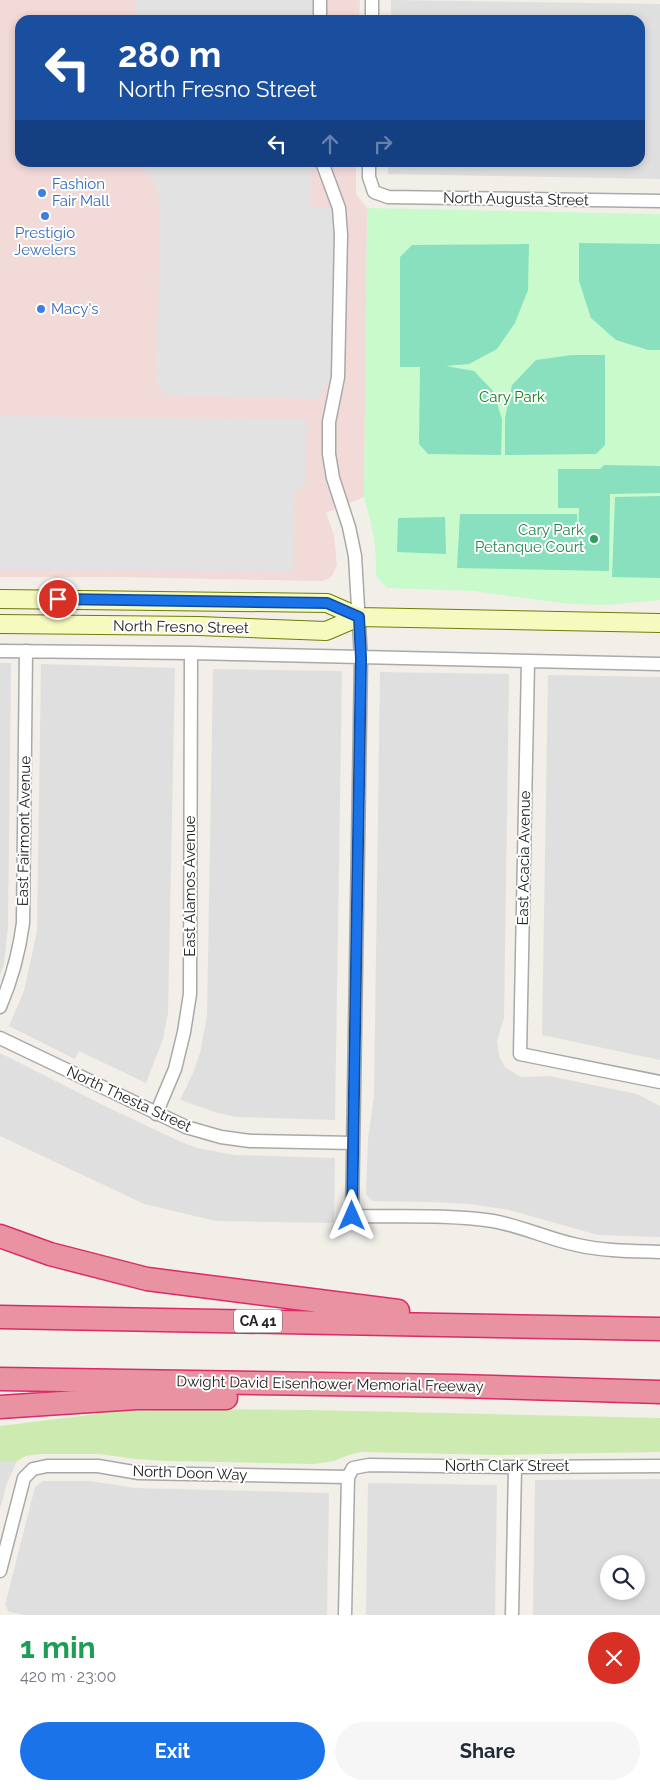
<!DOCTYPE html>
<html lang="en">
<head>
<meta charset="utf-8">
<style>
  :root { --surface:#fff; --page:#f6f6f7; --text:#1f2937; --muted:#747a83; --accent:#1a73e8 }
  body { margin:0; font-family:Raleway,sans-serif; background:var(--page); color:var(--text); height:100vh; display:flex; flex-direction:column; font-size:19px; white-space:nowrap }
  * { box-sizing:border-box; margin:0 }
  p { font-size:16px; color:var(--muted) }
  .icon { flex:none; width:28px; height:28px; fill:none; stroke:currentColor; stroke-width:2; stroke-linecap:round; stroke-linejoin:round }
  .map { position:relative; height:1615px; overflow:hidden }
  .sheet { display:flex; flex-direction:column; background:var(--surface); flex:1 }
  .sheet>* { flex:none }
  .guide { position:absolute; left:15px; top:15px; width:630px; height:152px; border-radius:15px; box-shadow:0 2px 8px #0003; background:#1a4fa0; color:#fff; overflow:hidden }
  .buttons { position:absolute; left:600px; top:1555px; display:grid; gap:10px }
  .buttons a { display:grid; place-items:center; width:45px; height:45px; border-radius:50%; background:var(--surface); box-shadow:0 2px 8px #0003; font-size:25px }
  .pin { position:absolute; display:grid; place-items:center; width:42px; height:42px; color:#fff; margin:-21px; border:2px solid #fff; border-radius:50%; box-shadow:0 1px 5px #0007 }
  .me { position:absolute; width:55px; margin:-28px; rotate:0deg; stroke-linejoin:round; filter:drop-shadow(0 0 4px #0008) }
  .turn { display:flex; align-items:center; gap:18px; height:105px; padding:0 20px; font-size:22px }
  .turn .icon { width:65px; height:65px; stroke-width:2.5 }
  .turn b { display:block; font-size:35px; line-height:42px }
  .lanes { display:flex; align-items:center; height:48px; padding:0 20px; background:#0003; justify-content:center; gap:25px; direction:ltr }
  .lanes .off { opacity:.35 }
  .round { display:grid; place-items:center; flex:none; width:52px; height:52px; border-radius:26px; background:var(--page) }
  .head { display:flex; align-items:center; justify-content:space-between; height:85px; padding:0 20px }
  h1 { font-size:30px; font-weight:700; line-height:38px; color:#1e9e55 }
  .cta { display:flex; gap:10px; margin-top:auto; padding:10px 20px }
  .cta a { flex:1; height:58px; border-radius:30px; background:var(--accent); color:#fff; font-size:20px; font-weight:700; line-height:58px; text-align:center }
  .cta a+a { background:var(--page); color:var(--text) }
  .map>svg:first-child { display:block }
  .residential { fill:#e0dfdf; fill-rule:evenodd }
  .commercial { fill:#f2dad9 }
  .grass { fill:#cdebb0 }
  .park { fill:#c8facc }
  .pitch { fill:#88e0be }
  .parking { fill:#e2e2e2 }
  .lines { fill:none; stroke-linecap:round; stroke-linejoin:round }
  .minor-casing { stroke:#a9a9a9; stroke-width:15 }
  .secondary-casing { stroke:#707d05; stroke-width:20 }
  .motorway-casing { stroke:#dc2a67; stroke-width:25 }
  .minor { stroke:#fff; stroke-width:12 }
  .secondary { stroke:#f7fabf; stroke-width:18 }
  .motorway { stroke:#e892a2; stroke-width:22 }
  .route-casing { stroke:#114b97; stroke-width:12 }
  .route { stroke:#1a73e8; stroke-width:9 }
  .shop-dot { fill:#3f7fe0; stroke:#fff; stroke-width:2 }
  .leisure-dot { fill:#2e9e5b; stroke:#fff; stroke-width:2 }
  .labels { text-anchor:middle; stroke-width:4; stroke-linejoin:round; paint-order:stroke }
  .shield { fill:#fff; stroke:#646464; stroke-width:1 }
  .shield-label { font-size:14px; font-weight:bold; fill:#222 }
  .shop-label { font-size:15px; fill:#366cbe; stroke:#fff; text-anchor:start }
  .street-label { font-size:15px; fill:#222; stroke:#fff }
  .park-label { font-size:15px; fill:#0c8416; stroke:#fff }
  .leisure-label { font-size:15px; fill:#27864d; stroke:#fff; text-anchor:end }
</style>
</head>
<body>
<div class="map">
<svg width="660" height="1615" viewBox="0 0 660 1615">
  <rect width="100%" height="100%" fill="#f2efe9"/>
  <path class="residential" d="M391,0L660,4V179L388,174V162H640V20H391Z
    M0,663H11L8,927L4,964L0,975Z
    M41,664L175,668L168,1013L163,1039L146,1083L79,1051L75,1059L9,1026L24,991L37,931Z
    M213,669L342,671L335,1120L237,1117L218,1113L180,1100L193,1073L200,1053L207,1015Z
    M380,672L509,674L504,1018L497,1041L499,1056L505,1067L521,1077L549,1076L637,1094L660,1106V1237L598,1235L509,1210L469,1204L430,1202L372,1201L366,1194L368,1139L374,1096Z
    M548,675L660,677V1060L542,1035Z
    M0,1053L109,1108L179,1141L197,1148L235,1155L335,1158L334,1223L216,1221L144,1204L0,1136Z
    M0,1461H17L7,1483L0,1509Z
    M660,1479V1615H533L535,1480ZM609,1564H636V1591H609Z
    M43,1481H90L135,1488L329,1493L327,1615H25L9,1612L5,1605L35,1487Z
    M368,1483L497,1485L495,1615H366Z"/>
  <path class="commercial" d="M0,0H360L359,20H20V162L356,163V194L367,208L364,497L326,513L334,535L337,565L332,576L328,579L322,581L116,577H0Z"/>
  <path class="grass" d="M173,1409L311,1410L660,1418V1452L499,1455L361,1452L349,1455L334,1461L314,1464L167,1461L135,1459L99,1454H41L26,1456L17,1461H0V1426L112,1412Z"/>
  <path class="park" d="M367,208L660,214V600L606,605L569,604L474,591L387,588L376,576C377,548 372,524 364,497Z"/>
  <path class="pitch" d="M579,243L660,244V350H648L616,340L591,318L579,281Z
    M529,244L528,290L515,323L497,349L469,364L446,366L474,371L493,391L502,419L501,455L428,454L419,444L420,367H423H400V257L412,245Z
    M572,355H605V445L596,454L505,455V418L512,385L536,360Z
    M604,465L660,466V493L610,494L609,571L457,568L460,514H577L578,548L579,508H558V469H600Z
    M660,496V578L612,577L615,497Z
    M445,517L446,554L397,552L398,518Z"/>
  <path class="parking" d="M136,0H314V20H136Z
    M139,163H311L310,206L331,209L334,232L332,377L317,399L164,395L157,383L160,203L155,184Z
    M0,416L307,420L305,486L294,492L293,571L0,570Z"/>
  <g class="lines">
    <defs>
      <path id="minor" d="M320,20V0
        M372,20V0
        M322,162L339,208L341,235L338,377L329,422V454L333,478L349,527L355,556L361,658L352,1216C399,1217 447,1214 493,1221C522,1226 548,1239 577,1245C604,1251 632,1251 660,1252
        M369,162V177L374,192L388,197L660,201
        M0,651L191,653L660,664
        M528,662L520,1054L660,1082
        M0,1007C12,979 19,953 23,923L26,651
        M0,1038L186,1127L221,1137L250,1141L353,1143
        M156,1114L175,1069L184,1032L190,994L191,653
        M0,1571L24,1478L33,1469L47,1466H98L139,1473L348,1477
        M345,1615L348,1477L353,1468L369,1465L515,1467L660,1466
        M512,1615L515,1467"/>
      <path id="secondary" d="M0,599L327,603L359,617L660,623
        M0,624L199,626L326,631L359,617"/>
      <path id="motorway" d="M0,1236L50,1254L147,1279L398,1311
        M0,1317L660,1329
        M0,1379L458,1386L660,1392
        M0,1407L137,1398H226"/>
    </defs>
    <use href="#minor" class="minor-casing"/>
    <use href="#secondary" class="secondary-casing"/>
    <use href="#motorway" class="motorway-casing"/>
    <use href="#minor" class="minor"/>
    <use href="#secondary" class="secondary"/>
    <use href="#motorway" class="motorway"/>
  </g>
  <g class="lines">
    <defs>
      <path id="route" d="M58,599L327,603L359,617L361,658L352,1216"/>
    </defs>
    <use href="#route" class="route-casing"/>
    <use href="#route" class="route"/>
  </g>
  <g class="shop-dot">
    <circle cx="42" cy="193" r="5"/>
    <circle cx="45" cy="216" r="5"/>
    <circle cx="41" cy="309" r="5"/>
  </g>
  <circle class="leisure-dot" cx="594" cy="539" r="5"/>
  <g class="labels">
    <rect class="shield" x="234" y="1309.5" width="48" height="23" rx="4"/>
    <g class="shield-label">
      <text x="258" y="1326">CA 41</text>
    </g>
    <g class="shop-label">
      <text x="52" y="189">Fashion<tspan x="52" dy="17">Fair Mall</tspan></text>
      <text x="45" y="238" text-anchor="middle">Prestigio<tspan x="45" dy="17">Jewelers</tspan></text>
      <text x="51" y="314">Macy's</text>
    </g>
    <g class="street-label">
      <text transform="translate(516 199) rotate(1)" y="5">North Augusta Street</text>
      <text transform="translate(181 627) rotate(1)" y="5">North Fresno Street</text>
      <text transform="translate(24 831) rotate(-89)" y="5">East Fairmont Avenue</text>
      <text transform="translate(524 858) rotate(-89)" y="5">East Acacia Avenue</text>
      <text transform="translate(190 886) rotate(-90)" y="5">East Alamos Avenue</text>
      <text transform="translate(129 1099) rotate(25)" y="5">North Thesta Street</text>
      <text transform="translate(330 1384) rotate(1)" y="5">Dwight David Eisenhower Memorial Freeway</text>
      <text x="507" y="1471">North Clark Street</text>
      <text transform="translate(190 1473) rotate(2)" y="5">North Doon Way</text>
    </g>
    <g class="park-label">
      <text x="512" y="402">Cary Park</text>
    </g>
    <g class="leisure-label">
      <text x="584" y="535">Cary Park<tspan x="584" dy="17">Petanque Court</tspan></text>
    </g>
  </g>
</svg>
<div class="buttons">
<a><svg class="icon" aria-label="search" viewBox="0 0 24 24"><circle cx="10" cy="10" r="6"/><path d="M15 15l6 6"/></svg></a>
</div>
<div class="pin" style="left:58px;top:599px;background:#d93025"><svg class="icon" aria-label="arrive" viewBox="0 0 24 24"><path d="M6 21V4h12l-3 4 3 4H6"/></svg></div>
<svg class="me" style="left:352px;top:1216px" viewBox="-20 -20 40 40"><path d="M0-17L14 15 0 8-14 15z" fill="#1a73e8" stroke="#fff" stroke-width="4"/></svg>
<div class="guide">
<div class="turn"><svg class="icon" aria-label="left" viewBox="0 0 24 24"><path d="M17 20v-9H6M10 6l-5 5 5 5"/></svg><div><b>280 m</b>North Fresno Street</div></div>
<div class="lanes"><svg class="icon" aria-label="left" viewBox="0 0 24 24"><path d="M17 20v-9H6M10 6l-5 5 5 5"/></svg><svg class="icon off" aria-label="ahead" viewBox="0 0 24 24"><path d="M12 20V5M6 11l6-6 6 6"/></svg><svg class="icon off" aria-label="right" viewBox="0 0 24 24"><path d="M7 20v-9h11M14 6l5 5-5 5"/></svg></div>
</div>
</div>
<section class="sheet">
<div class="head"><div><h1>1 min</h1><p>420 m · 23:00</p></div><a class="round" style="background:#d93025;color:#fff"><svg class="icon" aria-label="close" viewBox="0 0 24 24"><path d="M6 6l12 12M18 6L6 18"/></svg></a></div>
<div class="cta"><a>Exit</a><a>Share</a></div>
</section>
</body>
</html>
